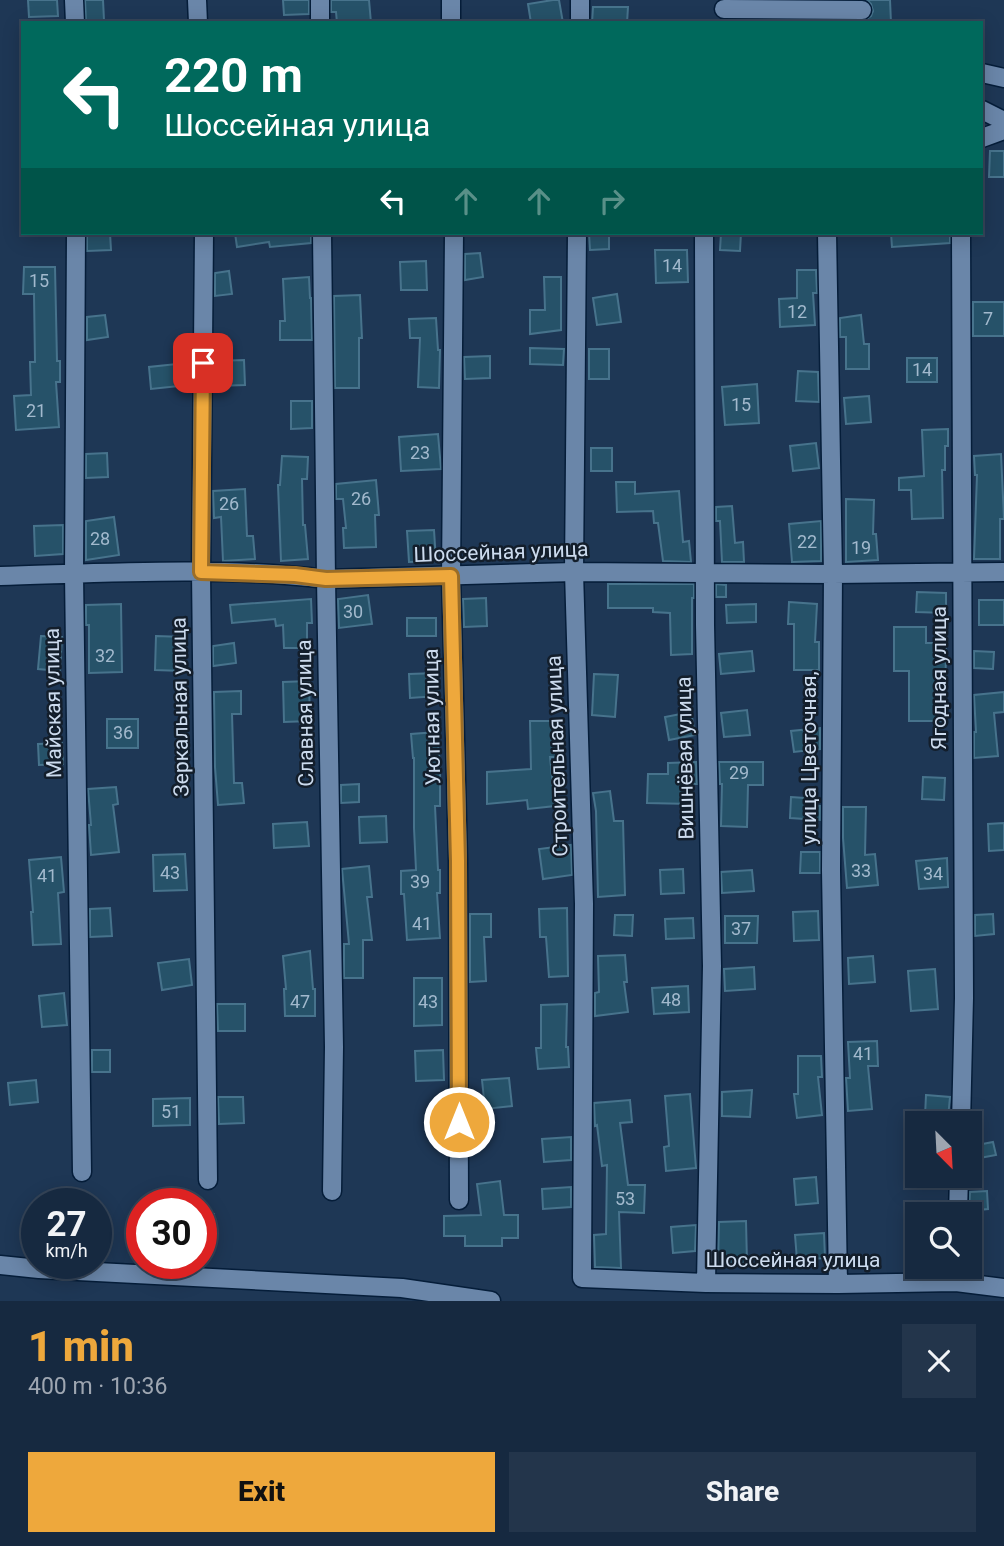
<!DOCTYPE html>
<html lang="en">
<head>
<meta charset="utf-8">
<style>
  :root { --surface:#162940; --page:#23354b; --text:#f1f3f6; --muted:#9ea6b1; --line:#354559; --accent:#eea83c }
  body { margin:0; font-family:Roboto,sans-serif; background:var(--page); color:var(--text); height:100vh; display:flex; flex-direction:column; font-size:26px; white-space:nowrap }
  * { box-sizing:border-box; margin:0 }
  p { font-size:23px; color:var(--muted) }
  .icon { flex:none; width:38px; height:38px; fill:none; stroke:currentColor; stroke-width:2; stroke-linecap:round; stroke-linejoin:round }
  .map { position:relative; height:1301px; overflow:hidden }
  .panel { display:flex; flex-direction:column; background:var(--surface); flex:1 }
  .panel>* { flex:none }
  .banner { position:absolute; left:21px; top:21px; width:962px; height:214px; border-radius:0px; box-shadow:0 4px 18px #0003,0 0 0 2px var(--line); background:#00695c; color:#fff; overflow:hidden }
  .needle { width:46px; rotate:156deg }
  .controls { position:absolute; left:905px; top:1111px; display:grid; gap:14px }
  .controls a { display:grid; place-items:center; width:77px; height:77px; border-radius:0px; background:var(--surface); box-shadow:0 4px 18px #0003,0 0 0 2px var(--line); font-size:35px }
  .speed { position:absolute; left:21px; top:1188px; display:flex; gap:14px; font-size:35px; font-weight:700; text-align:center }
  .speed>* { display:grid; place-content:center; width:91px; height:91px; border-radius:50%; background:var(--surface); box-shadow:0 4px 18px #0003,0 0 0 2px var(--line); line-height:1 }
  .speed small { font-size:18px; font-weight:400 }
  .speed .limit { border:10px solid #d22; background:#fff; color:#111 }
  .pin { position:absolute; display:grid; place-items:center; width:60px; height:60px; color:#fff; margin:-30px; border-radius:14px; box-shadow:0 4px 10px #0006 }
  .me { position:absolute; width:77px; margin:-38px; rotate:0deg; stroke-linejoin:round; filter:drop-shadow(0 0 5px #0008) }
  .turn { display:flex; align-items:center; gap:24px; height:147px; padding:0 28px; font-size:32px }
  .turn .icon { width:91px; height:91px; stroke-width:2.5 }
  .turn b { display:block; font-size:49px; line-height:60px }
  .lanes { display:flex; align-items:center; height:66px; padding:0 28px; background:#0003; justify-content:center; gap:35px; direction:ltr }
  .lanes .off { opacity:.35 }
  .round { display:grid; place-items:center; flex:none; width:74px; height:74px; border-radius:0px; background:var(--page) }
  .headline { display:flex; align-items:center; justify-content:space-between; height:119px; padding:0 28px }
  h1 { font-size:42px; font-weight:800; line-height:52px; color:var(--accent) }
  .cta { display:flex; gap:14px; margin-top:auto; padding:14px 28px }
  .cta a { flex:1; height:80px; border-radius:0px; background:var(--accent); color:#111; font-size:28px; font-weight:800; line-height:80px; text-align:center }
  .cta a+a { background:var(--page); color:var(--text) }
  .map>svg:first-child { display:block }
  .building { fill:#265269; stroke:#47738c; stroke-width:2 }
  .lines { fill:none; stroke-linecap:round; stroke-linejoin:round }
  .minor-casing { stroke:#051d39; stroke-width:21 }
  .minor { stroke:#6a86a9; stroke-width:18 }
  .route-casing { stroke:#9b6d27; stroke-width:18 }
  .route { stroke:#eea83c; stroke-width:12 }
  .labels { text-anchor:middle; stroke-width:5; stroke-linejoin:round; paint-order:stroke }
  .number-label { font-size:18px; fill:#a2b9cd }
  .street-label { font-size:21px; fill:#ccdbee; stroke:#131e2b }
</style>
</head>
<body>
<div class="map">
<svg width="1004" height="1301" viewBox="0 0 1004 1301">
  <rect width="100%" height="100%" fill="#1e3755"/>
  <path class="building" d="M28,0H57L58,16L29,17Z
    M85,0H103L104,20L86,22Z
    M283,0H309V14L284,15Z
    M331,0H369L371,23H337L336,12H331Z
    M553,0H559L563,23H531L528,4Z
    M867,0H890L891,23H738V20L863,21L871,16L873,11L871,4Z
    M593,7H628L627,23H592Z
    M990,151H1004V177H989Z
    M87,233H110L111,250L87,251Z
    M235,233H311V243L270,247L269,242L237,247Z
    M589,233H609V249L590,250Z
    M721,233H741L740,251L720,250Z
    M891,233H950V243L892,247Z
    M655,250H687L688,282L656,283Z
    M480,253L483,277L465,280V254Z
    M426,261L427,290H401L400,262Z
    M24,267H55L57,361H60V382H56L59,427L16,430L14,396L31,395L30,362H35L34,294H23Z
    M797,270H816L817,293H813L815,325L780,327L779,299L797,298Z
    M229,271L232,294L215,296V273Z
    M309,277L310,298H311L312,340H280V321H285L283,279Z
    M544,277H561V330L530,334V310H545Z
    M617,294L621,322L597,325L593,298Z
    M360,295L362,338H359V388H335L334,296Z
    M973,302H1004V336H973Z
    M105,315L108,337L87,340V317Z
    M861,315L864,344H869V369H846V337H840V318Z
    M436,318L438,350H440L439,388L418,387L420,338H410L409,319Z
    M530,348L564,349L563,365L530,364Z
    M589,349H609V379H589Z
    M490,356V378L465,379L464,357Z
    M907,358H937V382H907Z
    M244,360L245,385L216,386L215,361Z
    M186,363L188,385L151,389L149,367Z
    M798,371L818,372L819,402L796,401Z
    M757,384L759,423L725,425L722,387Z
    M869,396L871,422L846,424L844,398Z
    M291,401H312V428L291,429Z
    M948,429V446H945V470H942L943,518L912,519L911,490H899V478L924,476L922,430Z
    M438,434L441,469L401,471L399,437Z
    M816,443L819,468L793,471L790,446Z
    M591,448H612V471H591Z
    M107,453L108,477L86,478V454Z
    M1001,454L1004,519H1000V559H974L977,475H975L974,456Z
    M282,456L308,457L307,479H302L303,525H305L308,559L281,561L278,485H280Z
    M376,480L379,515H375L376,547L344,548L343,528H346L343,499H336V484Z
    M616,482H635V494L679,491L683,542L689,541L691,562L663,561L658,523H654L653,511L617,512Z
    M245,489L247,536H253L255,559L223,561L221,517L214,518L213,491Z
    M846,499L874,500L873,534H876L878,560L846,562Z
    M732,506L735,543L743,542L744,562H722L720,521H716V507Z
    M114,517L119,555L86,560V521Z
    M821,521V561L792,562L789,524Z
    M63,525V554L35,556L34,526Z
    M434,530L436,561L409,562L407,531Z
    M608,584H694V598H692V654L671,655L670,613L653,612V608H608Z
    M716,584L726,585V597H716Z
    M917,592L946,593V613L916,612Z
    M368,595L372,624L339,628L338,599Z
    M486,598L487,626L464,627L463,599Z
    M311,599L312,623H307V648H284L283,625L276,626L275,619L232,623L230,605Z
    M979,600H1004V625H979Z
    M789,602L817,604L815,642H819V670H794V624H788Z
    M121,604L122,672L89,673V625H86V605Z
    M756,604V622L727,623L726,605Z
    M407,618H436V636H407Z
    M894,627H926V643H946L945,721H909V671H894Z
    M41,636L62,637L60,671L38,669Z
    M156,636L184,637L183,671L155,670Z
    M234,643L236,663L213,666V646Z
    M752,651L754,671L721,674L719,654Z
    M974,651L994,652L993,669L974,668Z
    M437,673L438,696L410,698L409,674Z
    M594,674L618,675L615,717L592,715Z
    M309,681L310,721L284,722L283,682Z
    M241,691V714H232L234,783H242L244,803L218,805L215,767L214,692Z
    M1004,692V712L994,713L998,756L974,758V732H976L974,695Z
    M747,710L750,735L724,737L721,713Z
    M691,712L695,735L669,740L665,717Z
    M107,719H138V748H107Z
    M530,721H558L559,757H550L555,806L528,809L527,800L487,804V772L531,769Z
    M820,728V749L794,752L791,731Z
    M437,732L440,766V806H435L438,870H440V893H437L440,938L407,940L404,894H401V871L416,870L414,828V758H413L411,734Z
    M62,743L63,764L39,765L38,744Z
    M696,762L697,784H692L691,804L647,803L648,774H668V763Z
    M719,762H763V785H748L747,827L721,826L722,784H720Z
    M923,777L945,778L944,800L922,799Z
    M359,784V802L341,803V785Z
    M116,787L118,804L113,805L119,852L91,855L89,825H91L88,789Z
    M610,791L614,821H623L625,895L598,897L596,811L593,793Z
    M791,797L818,799L817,806H820V820L790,818Z
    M843,807H866L865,855L875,854L878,885L847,888L843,838Z
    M386,816L387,842L360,843L359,817Z
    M307,822L309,846L274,848L273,824Z
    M1004,823V850L989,851L988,824Z
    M571,845L572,875L543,879L539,849Z
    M801,852H820V873H800Z
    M185,854L187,890L154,891L153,855Z
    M61,857L64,892L58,893L61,944L33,945L31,912H33L29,860Z
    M947,858L948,887L919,889L916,861Z
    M369,866L372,897H367L372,940H363V978H344V944H349L342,869Z
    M683,869L684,893L661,894L660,870Z
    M752,870L754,891L722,893L721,872Z
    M110,908L112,936L90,937V909Z
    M567,908L568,976L549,977L546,937H540L539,909Z
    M818,911L819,940L794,941L793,912Z
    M470,914H491V937H484L486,981L470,982Z
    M993,914L994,934L975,936V915Z
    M615,915H633L632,936L614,935Z
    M725,916H758L757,943H725Z
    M693,918L694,938L666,939L665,919Z
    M310,951L313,989H315V1016H285L284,989H286L283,956Z
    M625,955L627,982H624L628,1012L595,1016V993L599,992L598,956Z
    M873,956L875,982L849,984L848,958Z
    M189,959L192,985L162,990L158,963Z
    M754,967L755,989L725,991L724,969Z
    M935,969L938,1009L911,1011L908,971Z
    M414,978H442V1025L414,1026Z
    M688,986L689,1012L654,1014L652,988Z
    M64,993L67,1025L42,1027L39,996Z
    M217,1004H245V1031H218Z
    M567,1004L566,1047H568L569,1067L538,1069L536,1048H541V1005Z
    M877,1041L878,1066H868L872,1109L848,1111L846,1078H850L848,1042Z
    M92,1050H110V1072H92Z
    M443,1050L444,1080L416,1081L415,1051Z
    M798,1056H821L822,1077H818L822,1115L797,1118L794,1094H798Z
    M509,1078L512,1106L485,1109L482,1080Z
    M36,1080L38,1102L10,1105L8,1083Z
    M752,1090L750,1117L722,1116V1092Z
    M690,1094L696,1168L666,1171L664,1147L669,1146L665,1096Z
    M926,1095L950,1097L948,1118L925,1116Z
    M218,1097H243L244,1123L219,1124Z
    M190,1098V1125L153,1126V1099Z
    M630,1100L632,1122L620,1123L628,1185H645L644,1213L619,1212L621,1268L595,1267L594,1235L606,1234L607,1165L602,1166L597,1125L595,1126L594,1103Z
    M571,1137V1160L544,1162L542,1139Z
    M993,1142L996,1155L974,1159L972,1146Z
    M816,1177L818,1203L796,1205L794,1179Z
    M500,1181L504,1215H518V1238H502V1246H465V1236H444V1216L481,1215L477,1184Z
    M571,1187V1207L543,1209L542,1189Z
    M987,1191L988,1209L969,1211L970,1192Z
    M201,1214H214L215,1246L201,1247Z
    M746,1221L747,1263L718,1264L719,1222Z
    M696,1225L695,1251L673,1253L671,1227Z
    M824,1233L825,1258L797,1260L795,1235Z"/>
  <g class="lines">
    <defs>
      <path id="minor" d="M74,0L75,23
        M197,0L198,23
        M320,0V23
        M451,0V23
        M724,9L862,10
        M580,23V0
        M982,73L1004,78
        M982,110L1004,121
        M982,138L1004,130
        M76,233L74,574L82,1172
        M204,233L201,572L208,1180
        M322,233L326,579L334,1047L332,1191
        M454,233L451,576L458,861L459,1200
        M577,233L574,572L584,904L582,1278L706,1283L838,1284L956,1282L1004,1288
        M704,233L705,625L712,966L706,1283
        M827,233L833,574L831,870L838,1284
        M0,576C108,573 218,566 326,579L574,572L833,574L1004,572
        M961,1124L964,998L961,233
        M958,1214L959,1176
        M0,1265L39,1269L402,1288L491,1301"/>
    </defs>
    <use href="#minor" class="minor-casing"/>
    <use href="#minor" class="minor"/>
  </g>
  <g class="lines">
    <defs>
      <path id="route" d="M203,363L201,572L295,575L326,579L451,576L458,861L459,1122"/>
    </defs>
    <use href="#route" class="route-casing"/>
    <use href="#route" class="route"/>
  </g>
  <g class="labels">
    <g class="number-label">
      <text x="672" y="272">14</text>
      <text x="39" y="287">15</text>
      <text x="797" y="318">12</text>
      <text x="988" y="325">7</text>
      <text x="922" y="376">14</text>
      <text x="741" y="411">15</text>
      <text x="36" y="417">21</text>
      <text x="420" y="459">23</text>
      <text x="361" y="505">26</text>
      <text x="229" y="510">26</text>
      <text x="100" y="545">28</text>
      <text x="807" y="548">22</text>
      <text x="861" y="554">19</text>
      <text x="353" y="618">30</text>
      <text x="105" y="662">32</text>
      <text x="123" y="739">36</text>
      <text x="739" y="779">29</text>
      <text x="861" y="877">33</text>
      <text x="170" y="879">43</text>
      <text x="933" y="880">34</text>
      <text x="47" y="882">41</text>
      <text x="420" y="888">39</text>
      <text x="422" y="930">41</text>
      <text x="741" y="935">37</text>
      <text x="671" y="1006">48</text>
      <text x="300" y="1008">47</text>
      <text x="428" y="1008">43</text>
      <text x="863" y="1060">41</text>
      <text x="171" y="1118">51</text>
      <text x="625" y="1205">53</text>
    </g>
    <g class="street-label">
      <text transform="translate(501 552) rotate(-2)" y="7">Шоссейная улица</text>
      <text transform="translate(939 678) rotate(-90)" y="7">Ягодная улица</text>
      <text transform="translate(53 703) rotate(-91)" y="7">Майская улица</text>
      <text transform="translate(180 707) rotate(-91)" y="7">Зеркальная улица</text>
      <text transform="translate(305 713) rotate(-91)" y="7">Славная улица</text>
      <text transform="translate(432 717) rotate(-91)" y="7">Уютная улица</text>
      <text transform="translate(557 756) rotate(-92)" y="7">Строительная улица</text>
      <text transform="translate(685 758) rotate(-91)" y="7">Вишнёвая улица</text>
      <text transform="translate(809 758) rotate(-90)" y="7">улица Цветочная,</text>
      <text x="793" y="1267">Шоссейная улица</text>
    </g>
  </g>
</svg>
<div class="controls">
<a><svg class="needle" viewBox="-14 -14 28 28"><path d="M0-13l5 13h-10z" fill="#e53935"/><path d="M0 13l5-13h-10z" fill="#9ea6b1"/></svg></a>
<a><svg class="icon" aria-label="search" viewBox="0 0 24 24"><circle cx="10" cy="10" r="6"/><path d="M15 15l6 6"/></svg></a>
</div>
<div class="speed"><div>27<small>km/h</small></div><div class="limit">30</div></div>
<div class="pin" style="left:203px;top:363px;background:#d93025"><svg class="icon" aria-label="arrive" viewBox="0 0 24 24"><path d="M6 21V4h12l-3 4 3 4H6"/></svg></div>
<svg class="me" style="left:459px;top:1122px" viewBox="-20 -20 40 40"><circle r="17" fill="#eea83c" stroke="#fff" stroke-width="3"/><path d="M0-11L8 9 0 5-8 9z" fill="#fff"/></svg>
<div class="banner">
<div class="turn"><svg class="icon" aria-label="left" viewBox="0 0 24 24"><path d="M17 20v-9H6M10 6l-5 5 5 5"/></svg><div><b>220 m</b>Шоссейная улица</div></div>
<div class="lanes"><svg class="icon" aria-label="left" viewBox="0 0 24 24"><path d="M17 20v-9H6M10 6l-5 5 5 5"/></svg><svg class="icon off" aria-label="ahead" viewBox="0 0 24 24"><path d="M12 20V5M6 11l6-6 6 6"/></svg><svg class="icon off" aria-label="ahead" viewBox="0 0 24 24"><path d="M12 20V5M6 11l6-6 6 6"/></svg><svg class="icon off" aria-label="right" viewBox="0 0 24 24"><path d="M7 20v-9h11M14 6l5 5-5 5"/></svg></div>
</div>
</div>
<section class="panel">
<div class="headline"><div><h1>1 min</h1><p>400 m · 10:36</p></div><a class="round"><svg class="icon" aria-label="close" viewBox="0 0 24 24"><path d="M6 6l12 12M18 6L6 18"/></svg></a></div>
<div class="cta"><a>Exit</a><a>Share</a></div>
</section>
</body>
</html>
